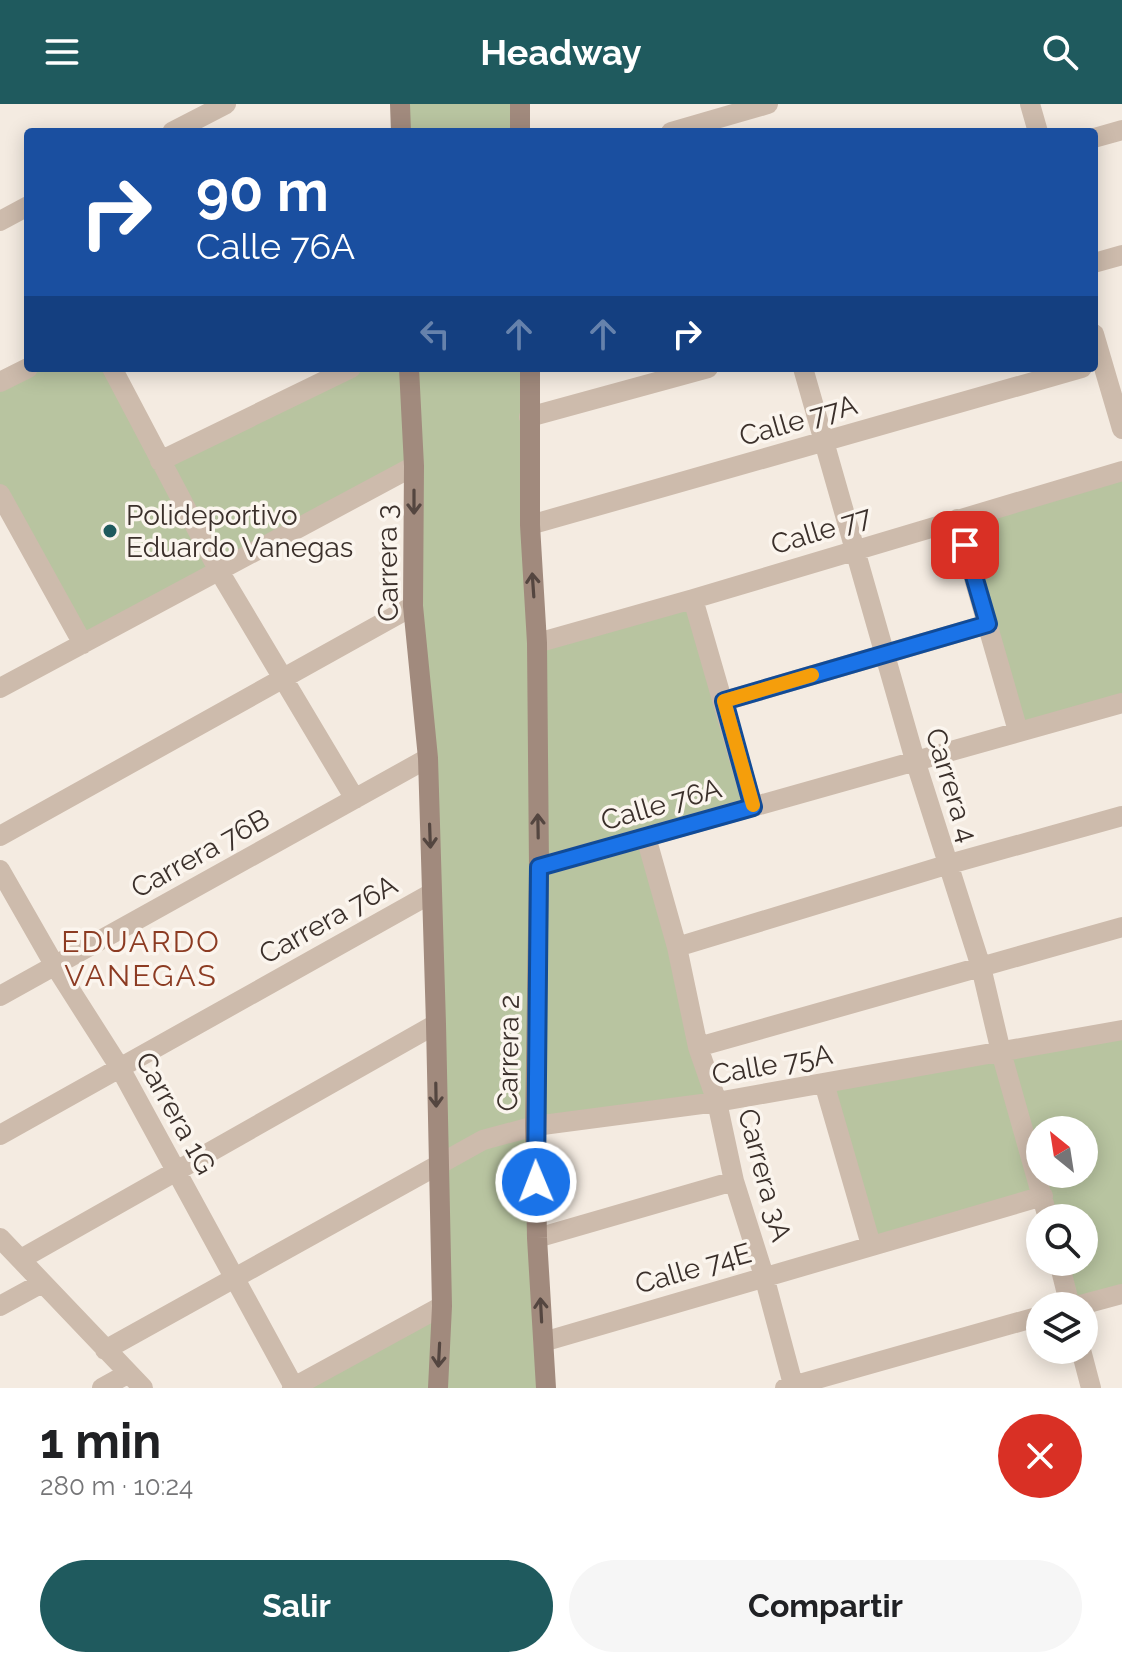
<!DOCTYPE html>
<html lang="es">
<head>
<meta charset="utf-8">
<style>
  :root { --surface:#fff; --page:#f6f6f6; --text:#202124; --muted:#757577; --accent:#1f5a5e }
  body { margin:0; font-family:Raleway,sans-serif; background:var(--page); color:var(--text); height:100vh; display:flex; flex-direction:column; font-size:30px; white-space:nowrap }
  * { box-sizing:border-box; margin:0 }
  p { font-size:26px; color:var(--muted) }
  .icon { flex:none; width:44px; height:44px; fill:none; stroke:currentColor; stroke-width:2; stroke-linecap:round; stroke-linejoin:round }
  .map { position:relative; height:1284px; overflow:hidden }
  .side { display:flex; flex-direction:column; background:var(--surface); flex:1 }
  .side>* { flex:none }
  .top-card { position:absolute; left:24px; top:24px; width:1074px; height:244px; border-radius:8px; box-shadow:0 4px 20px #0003; background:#1a4fa0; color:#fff; overflow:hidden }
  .needle { width:52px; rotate:330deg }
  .controls { position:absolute; left:1026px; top:1012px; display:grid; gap:16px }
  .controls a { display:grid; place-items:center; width:72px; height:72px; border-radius:50%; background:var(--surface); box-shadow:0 4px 20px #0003; font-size:40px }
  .pin { position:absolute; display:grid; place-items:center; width:68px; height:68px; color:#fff; margin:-34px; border-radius:16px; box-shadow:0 4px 12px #0006 }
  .me { position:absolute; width:88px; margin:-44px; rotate:359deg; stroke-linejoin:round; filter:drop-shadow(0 0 6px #0008) }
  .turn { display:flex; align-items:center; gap:28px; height:168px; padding:0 40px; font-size:36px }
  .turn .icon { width:104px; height:104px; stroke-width:2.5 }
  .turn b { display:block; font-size:56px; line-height:68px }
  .lanes { display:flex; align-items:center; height:76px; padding:0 40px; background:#0003; justify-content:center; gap:40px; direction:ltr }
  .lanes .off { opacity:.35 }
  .round { display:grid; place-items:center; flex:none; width:84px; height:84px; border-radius:42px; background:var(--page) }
  .overview { display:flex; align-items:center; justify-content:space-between; height:136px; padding:0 40px }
  h1 { font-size:48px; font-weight:700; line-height:60px }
  .cta { display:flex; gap:16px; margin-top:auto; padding:16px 40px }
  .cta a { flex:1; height:92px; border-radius:48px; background:var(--accent); color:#fff; font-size:32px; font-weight:700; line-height:92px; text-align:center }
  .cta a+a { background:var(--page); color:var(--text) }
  header { display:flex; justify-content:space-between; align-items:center; height:104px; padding:0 40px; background:var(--accent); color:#fff; font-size:36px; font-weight:700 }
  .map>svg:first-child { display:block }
  .green { fill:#b8c4a0; fill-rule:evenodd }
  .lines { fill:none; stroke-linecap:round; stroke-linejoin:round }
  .street { stroke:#cdbbac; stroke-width:20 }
  .secondary { stroke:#a18a7d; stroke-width:20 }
  .oneway { stroke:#544640 }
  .route-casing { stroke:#114b97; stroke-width:20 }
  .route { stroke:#1a73e8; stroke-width:14 }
  .slow { stroke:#f59e0b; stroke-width:14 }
  .poi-dot { fill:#1f5a5e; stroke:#fbf5ee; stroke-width:3 }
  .labels { text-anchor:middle; stroke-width:7; stroke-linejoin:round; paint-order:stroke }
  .street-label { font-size:28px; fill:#3b302b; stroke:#fbf5ee }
  .poi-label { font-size:28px; fill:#3b302b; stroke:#fbf5ee; text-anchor:start }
  .neighbourhood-label { font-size:30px; letter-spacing:2px; fill:#8c3b22; stroke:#fbf5ee }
</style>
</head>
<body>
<header><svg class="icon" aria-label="menu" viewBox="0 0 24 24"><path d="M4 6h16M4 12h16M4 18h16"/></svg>Headway<svg class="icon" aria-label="search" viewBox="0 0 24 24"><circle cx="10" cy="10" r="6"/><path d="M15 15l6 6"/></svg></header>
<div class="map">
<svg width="1122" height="1284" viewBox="0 0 1122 1284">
  <rect width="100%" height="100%" fill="#f4ebe1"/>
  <path class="green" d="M400,0H520V28H401Z
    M28,264H112L161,357L351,264H530L537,538L693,495L753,703L647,733L717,998L535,1022L546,1284H292L442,1202L414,363L83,540L0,388V278Z
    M1122,367V599L1018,627L957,415Z
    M1122,926V1190L1077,1202L1059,1158H1084V1114H1048L1042,1092L873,1138L824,979ZM1040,1026H1084V1070H1040Z"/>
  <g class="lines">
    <path class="street" d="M1030,0L1038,28
      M172,28L226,0
      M671,28L768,0
      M1094,34L1122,26
      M0,117L28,102
      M1094,159L1122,151
      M1094,230L1122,325
      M112,264L219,467L355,695
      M803,264L915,656L981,863L1001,948L1048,1114
      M0,278L28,264
      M529,313L708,264
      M160,357L351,264
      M0,390L83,540
      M957,415L1018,627
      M530,421L1082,264
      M693,495L753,703
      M537,539L693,495L1122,367
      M0,584L414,362
      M724,597L988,520
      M0,732L413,502
      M646,733L677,843L698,943L717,998L734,1077L764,1172L794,1284
      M539,763L1122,599
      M0,766L55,862L120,964L294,1283
      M677,843L946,761L1122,712
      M0,892L428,654
      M698,943L1122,823
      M824,979L871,1141
      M0,1031L432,789
      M0,1134L143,1284
      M537,1134L734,1077
      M21,1155L436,920
      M1059,1158L1070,1202
      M0,1202L42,1179
      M1077,1202L1122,1190
      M543,1238L1043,1092
      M105,1246L483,1036L535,1022L717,998L1122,926
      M1081,1246L1091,1284
      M102,1284L129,1269
      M292,1284L442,1202
      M785,1284L1040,1212"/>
    <path class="secondary" d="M400,0L401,28
      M520,0V28
      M409,264L414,362L413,502L428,654L436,920L442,1202L438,1284
      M530,264V421L537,539L539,763L535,1022L537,1134L546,1284"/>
  </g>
  <defs><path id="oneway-shaft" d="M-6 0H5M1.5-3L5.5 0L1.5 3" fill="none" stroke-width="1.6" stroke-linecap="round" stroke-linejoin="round" transform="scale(2)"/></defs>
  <g class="oneway">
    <use href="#oneway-shaft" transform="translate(414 398) rotate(90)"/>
    <use href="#oneway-shaft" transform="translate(533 481) rotate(-94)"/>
    <use href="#oneway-shaft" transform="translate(538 722) rotate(-91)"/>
    <use href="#oneway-shaft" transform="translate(430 732) rotate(88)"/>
    <use href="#oneway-shaft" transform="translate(436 991) rotate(89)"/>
    <use href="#oneway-shaft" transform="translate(541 1206) rotate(-93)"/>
    <use href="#oneway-shaft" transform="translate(439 1251) rotate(93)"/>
  </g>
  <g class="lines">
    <defs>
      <path id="route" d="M536,1078L539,763L753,703L724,597L988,520L965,441"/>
    </defs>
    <use href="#route" class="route-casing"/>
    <use href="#route" class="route"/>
    <path class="slow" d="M753,701L724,597L812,571"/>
  </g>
  <circle class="poi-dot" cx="110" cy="427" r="8"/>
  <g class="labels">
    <g class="street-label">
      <text transform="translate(798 316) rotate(-16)" y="10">Calle 77A</text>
      <text transform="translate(821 426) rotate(-17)" y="10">Calle 77</text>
      <text transform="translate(387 459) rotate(-91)" y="10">Carrera 3</text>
      <text transform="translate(952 681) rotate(73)" y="10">Carrera 4</text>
      <text transform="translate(661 700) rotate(-16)" y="10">Calle 76A</text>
      <text transform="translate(200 749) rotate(-29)" y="10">Carrera 76B</text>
      <text transform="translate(328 815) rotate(-29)" y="10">Carrera 76A</text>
      <text transform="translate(508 949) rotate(-89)" y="10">Carrera 2</text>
      <text transform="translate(772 960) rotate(-10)" y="10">Calle 75A</text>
      <text transform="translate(176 1009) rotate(61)" y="10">Carrera 1G</text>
      <text transform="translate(765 1071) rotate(75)" y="10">Carrera 3A</text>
      <text transform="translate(693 1164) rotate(-16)" y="10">Calle 74E</text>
    </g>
    <g class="poi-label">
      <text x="126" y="421">Polideportivo<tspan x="126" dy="32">Eduardo Vanegas</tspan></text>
    </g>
    <g class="neighbourhood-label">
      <text x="141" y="848">EDUARDO<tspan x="141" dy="34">VANEGAS</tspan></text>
    </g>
  </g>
</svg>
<div class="controls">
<a><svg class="needle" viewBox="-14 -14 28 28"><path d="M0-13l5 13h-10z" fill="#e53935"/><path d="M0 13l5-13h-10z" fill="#757577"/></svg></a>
<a><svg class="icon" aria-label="search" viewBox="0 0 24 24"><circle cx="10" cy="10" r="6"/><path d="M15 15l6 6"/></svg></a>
<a><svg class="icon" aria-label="layers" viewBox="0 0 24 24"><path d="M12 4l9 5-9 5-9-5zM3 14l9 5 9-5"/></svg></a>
</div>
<div class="pin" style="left:965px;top:441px;background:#d93025"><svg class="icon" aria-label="arrive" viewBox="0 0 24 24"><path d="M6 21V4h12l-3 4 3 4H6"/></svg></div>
<svg class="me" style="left:536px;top:1078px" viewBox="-20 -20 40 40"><circle r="17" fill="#1a73e8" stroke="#fff" stroke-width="3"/><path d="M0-11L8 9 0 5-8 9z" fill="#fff"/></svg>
<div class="top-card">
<div class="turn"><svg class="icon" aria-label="right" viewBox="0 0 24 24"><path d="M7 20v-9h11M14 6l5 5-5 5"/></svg><div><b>90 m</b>Calle 76A</div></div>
<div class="lanes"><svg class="icon off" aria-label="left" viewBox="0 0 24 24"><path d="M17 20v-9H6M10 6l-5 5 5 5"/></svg><svg class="icon off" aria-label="ahead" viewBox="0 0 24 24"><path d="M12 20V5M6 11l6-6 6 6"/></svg><svg class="icon off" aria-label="ahead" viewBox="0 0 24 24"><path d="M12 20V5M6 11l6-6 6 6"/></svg><svg class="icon" aria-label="right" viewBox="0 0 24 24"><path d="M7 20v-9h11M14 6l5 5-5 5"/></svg></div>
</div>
</div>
<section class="side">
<div class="overview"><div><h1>1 min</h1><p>280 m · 10:24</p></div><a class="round" style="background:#d93025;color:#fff"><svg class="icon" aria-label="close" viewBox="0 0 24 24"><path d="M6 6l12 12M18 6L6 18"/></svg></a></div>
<div class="cta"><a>Salir</a><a>Compartir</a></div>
</section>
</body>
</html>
